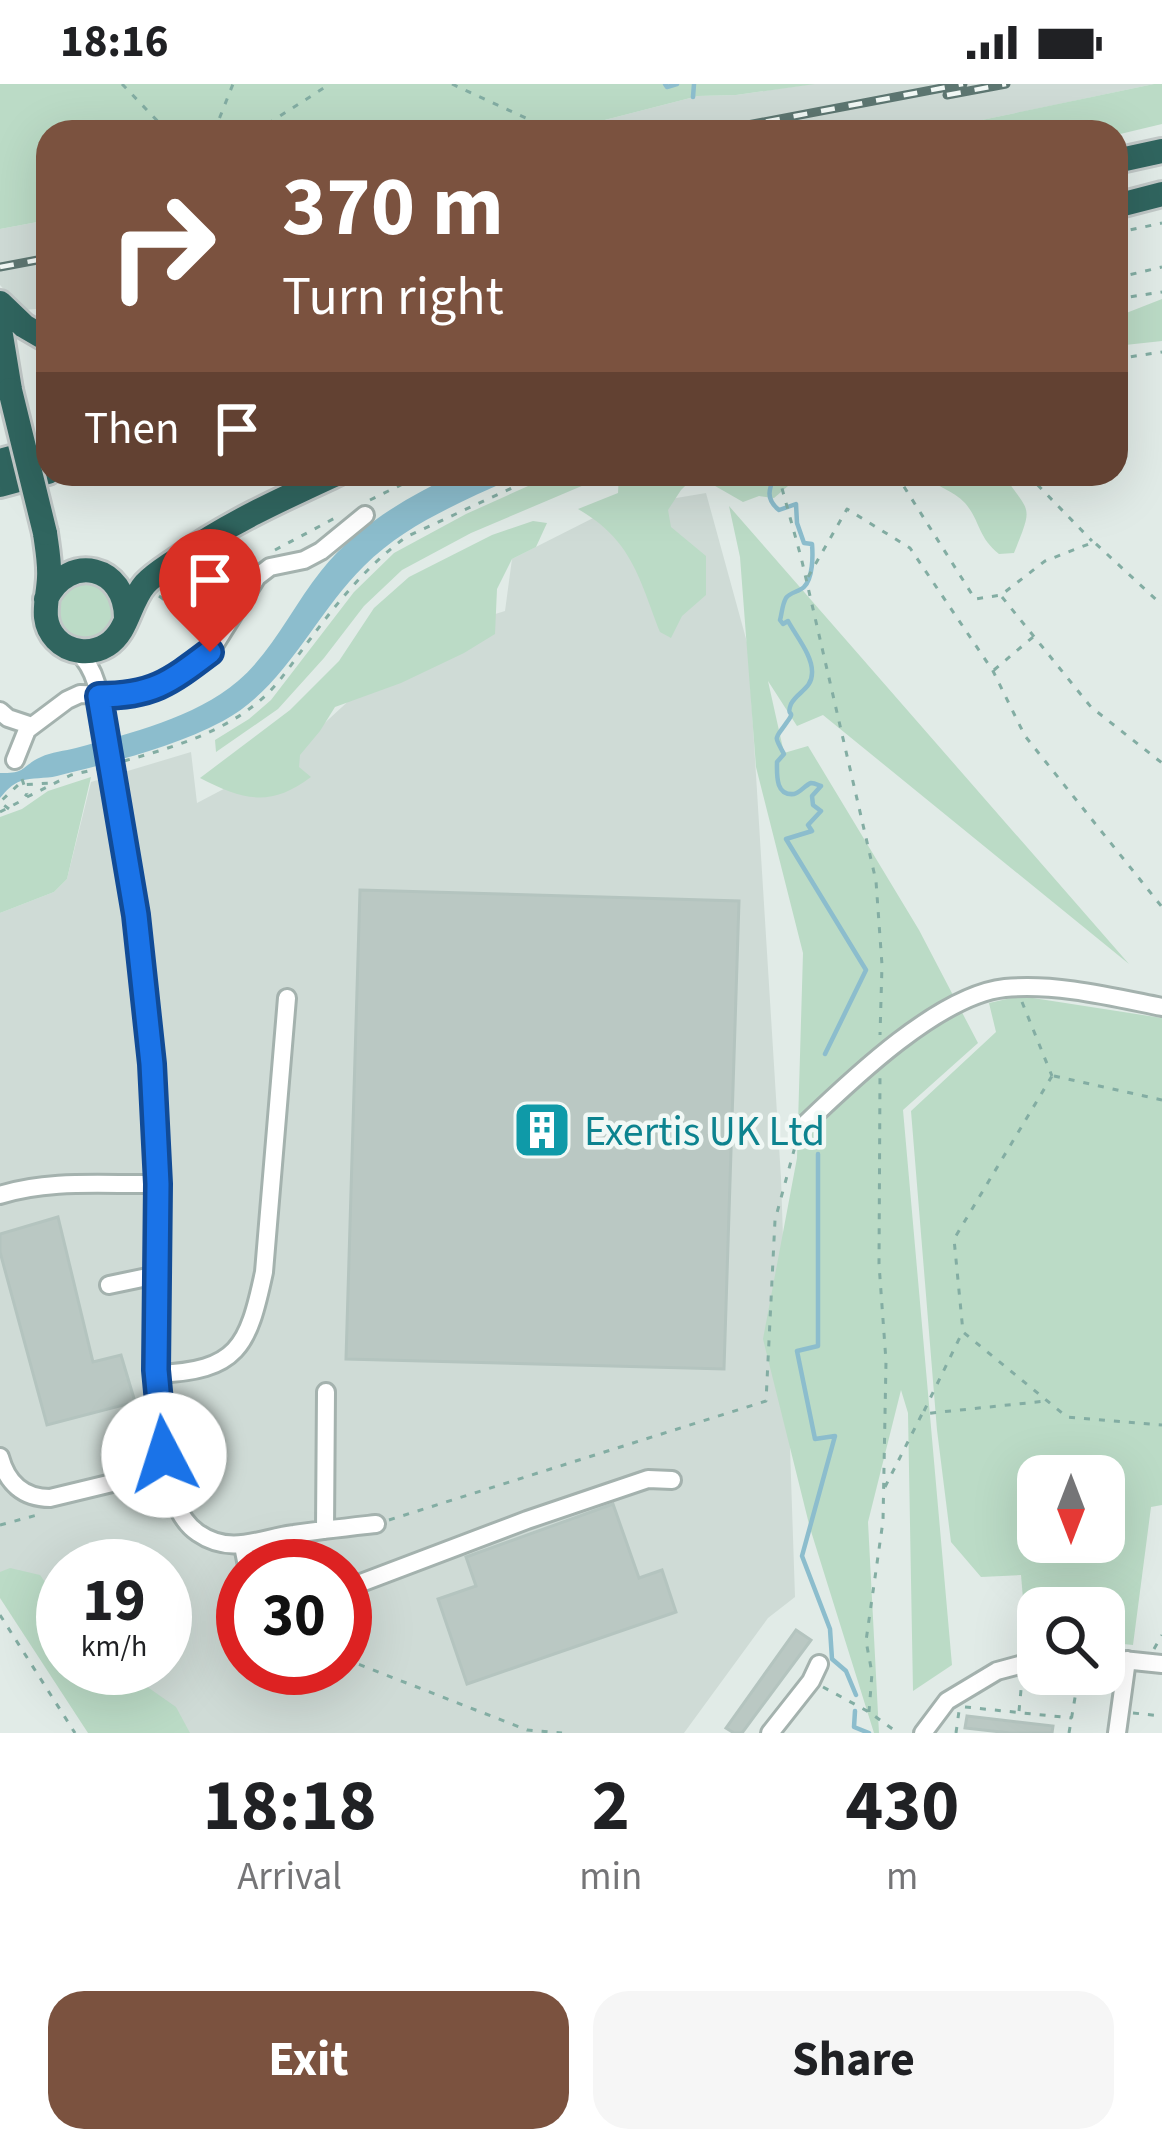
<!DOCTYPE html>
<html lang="en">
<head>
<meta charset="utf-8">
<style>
  :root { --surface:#fff; --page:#f6f6f6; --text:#202124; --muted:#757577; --accent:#7b523f }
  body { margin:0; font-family:"Source Sans 3",sans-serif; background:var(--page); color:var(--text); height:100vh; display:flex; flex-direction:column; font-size:45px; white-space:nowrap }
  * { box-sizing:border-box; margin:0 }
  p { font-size:39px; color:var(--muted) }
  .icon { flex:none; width:66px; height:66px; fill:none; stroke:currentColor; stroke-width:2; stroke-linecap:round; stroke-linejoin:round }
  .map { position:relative; height:1649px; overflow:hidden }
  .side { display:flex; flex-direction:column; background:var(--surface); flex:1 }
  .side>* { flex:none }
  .top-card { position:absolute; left:36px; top:36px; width:1092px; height:366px; border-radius:36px; box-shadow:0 12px 48px #0002; background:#7b523f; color:#fff; overflow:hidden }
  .needle { width:78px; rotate:180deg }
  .buttons { position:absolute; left:1017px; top:1371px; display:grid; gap:24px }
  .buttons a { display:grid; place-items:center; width:108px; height:108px; border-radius:24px; background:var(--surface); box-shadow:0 12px 48px #0002; font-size:60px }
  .speed { position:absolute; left:36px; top:1455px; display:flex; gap:24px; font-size:60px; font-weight:700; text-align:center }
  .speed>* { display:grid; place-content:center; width:156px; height:156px; border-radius:50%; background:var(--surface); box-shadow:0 12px 48px #0002; line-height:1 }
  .speed small { font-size:30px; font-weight:400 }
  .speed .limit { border:18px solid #d22; background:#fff; color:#111 }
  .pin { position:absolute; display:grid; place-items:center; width:102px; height:102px; color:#fff; margin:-123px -51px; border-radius:50% 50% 50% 0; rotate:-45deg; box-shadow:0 0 12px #0007 }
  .pin .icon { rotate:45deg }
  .me { position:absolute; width:132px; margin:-66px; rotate:355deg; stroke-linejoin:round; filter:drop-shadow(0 0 9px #0008) }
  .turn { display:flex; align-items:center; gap:42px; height:252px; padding:0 48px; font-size:54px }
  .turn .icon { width:156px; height:156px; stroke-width:2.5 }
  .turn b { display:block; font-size:84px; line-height:102px }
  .then { display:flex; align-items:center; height:114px; padding:0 48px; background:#0003; gap:24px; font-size:45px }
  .eta { display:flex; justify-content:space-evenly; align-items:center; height:204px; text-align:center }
  .eta b { font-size:72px; font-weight:700; line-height:84px }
  .primary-button { display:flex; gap:24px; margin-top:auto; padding:24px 48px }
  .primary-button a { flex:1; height:138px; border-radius:36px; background:var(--accent); color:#fff; font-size:48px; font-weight:700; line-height:138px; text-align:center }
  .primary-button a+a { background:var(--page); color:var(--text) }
  .status { display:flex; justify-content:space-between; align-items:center; height:84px; padding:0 60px; background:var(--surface); direction:ltr }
  .status svg { height:33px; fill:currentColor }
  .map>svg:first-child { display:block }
  .built { fill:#cfdbd6; fill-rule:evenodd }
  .green { fill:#bbdbc6; fill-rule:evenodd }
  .water { fill:#8cbdcd }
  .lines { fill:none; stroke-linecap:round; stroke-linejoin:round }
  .stream { stroke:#8cbdcd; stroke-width:4.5 }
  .building { fill:#bac8c3; stroke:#b4c4bf; stroke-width:3 }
  .minor-casing { stroke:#a4b2ae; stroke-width:22 }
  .highway-casing { stroke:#c1c8c7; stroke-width:30 }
  .path { stroke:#83ada3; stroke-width:3; stroke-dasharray:6 9; stroke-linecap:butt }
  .minor { stroke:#fff; stroke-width:16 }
  .highway { stroke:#30655f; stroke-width:24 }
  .rail-casing { stroke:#5d7671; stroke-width:9 }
  .rail { stroke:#f1f8f5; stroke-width:4.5; stroke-dasharray:14; stroke-linecap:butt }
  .minor-bridge-casing { stroke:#a4b2ae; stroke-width:22; stroke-linecap:butt }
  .highway-bridge-casing { stroke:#c1c8c7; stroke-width:30; stroke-linecap:butt }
  .path-bridge { stroke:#83ada3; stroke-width:3; stroke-dasharray:6 9; stroke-linecap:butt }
  .minor-bridge { stroke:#fff; stroke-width:16 }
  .highway-bridge { stroke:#30655f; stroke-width:24 }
  .route-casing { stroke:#114b97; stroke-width:30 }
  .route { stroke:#1a73e8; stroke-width:21 }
  .labels { text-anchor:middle; stroke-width:9; stroke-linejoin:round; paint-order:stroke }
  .culture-label { font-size:42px; fill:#0d838f; stroke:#f1f8f5; text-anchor:start }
</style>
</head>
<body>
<div class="status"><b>18:16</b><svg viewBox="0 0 49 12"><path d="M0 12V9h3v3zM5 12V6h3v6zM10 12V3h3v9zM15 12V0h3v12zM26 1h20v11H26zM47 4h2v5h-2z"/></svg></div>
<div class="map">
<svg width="1162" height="1649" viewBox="0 0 1162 1649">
  <rect width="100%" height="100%" fill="#e1ebe7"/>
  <path class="built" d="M811,0H1154L925,48H558L698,12L736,11Z
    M48,136V224L23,226L0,201V145Z
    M706,409L748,562L781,1094L795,1513L768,1534L684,1649H103L0,1498V829L54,808L67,795L91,698L191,668L197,719L292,669L417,554L505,527L512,475L611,425ZM63,1482H165V1584H63ZM243,1482H345V1584H243Z"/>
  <path class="green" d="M0,0H815L736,11L698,12L558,48H48V136L0,145Z
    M1154,0H1162V40L1116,51V48H924Z
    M1162,215V257L1116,262V233Z
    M555,390H610L471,449L402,486L364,522L324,574L278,625L216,668L215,656L249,635L271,616L354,508L394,469L466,430Z
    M619,390H802L774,414L759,412L743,418L696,391L681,406L668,426L671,443L706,472V511L682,532L671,554L660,548C639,494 632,456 578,425L618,409Z
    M924,390H1003C1030,431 1034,419 1014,469L999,470C977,452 981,438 965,419C953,406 935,403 924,390Z
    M729,422L1129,880L823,631L797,642L768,597L784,669L808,662L919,846L978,959L903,1026L952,1581L913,1607L908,1329L901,1306L868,1438L879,1649H874L810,1444L763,1255L797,1074L803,869L756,683L740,473Z
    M533,437L547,439L536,463L512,475L497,505L495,550L464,569L401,599L335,623L320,647L300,671L299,683L311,693C270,724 243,716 200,694L290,626L339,577L374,524L409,493L492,451Z
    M86,497L105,502L118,536L98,557C91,557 84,558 77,556C45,546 56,505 86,497Z
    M91,693L67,795L54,808L0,829V733L22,725L48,707Z
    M1020,912L1162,934V1421L1151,1423L1133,1561L1104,1558V1524H1038V1561L1027,1562L1021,1491L981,1493L951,1458L937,1346L911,1027L996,948L989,919ZM1038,1392H1104V1458H1038Z
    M10,1484L40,1491L63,1523V1584H139L146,1602L176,1623L190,1649H88L0,1514V1488Z"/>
  <path class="water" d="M455,390H522C467,416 408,438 364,482C314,531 286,603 223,637C172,664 112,678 57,692C45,695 32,693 21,697C12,700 6,707 0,714V689C27,690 21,682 41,673C51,668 65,667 76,664C131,649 194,634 238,597C272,568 293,522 321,487C357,442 404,415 455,390Z"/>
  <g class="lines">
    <path class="stream" d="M665,0L667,3L677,0
      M693,13L694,0
      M775,390C769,405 765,415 779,426L796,420L797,439L804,459L812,460C813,472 813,494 804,503C799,508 790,508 786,514C782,521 782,529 780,536L783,540L788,537C796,552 813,572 812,589C812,605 797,608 791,620C785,635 797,624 787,638C775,656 773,650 784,670L777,678C777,690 775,712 794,710C800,709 805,701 811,699C815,699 818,701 821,702L812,712L813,721L821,727L808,741L812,747L786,755L866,886L825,970
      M818,1070V1262L797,1267L815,1355L835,1352L802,1472L830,1545L832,1575L846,1587L856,1611
      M855,1627L854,1643L869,1649"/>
  </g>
  <path class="building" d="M360,806L739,817L724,1285L346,1275Z
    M58,1133L93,1278L121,1271L135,1318L47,1341L0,1168V1150Z
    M613,1420L639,1494L662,1486L676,1528L467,1600L438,1515L476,1502L466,1473Z
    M796,1546L811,1556L742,1649H734L726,1644Z
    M967,1632L1053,1642L1052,1649H1010L965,1644Z"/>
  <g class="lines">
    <defs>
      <path id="minor" d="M77,567C100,589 100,618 104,649
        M0,627L8,634L32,642
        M15,676L27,646L67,616L80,610L130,612L151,607L181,590L210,568L257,493L270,483L304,476L321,467L365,431
        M112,689C131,797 149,905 155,1014C161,1135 146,1258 165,1377C169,1403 176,1434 198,1449C231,1472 261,1454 294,1450C321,1446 349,1443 376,1440
        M800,1045C848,999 938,911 1005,904C1056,899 1112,913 1162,923
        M0,1111C49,1095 106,1101 157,1100
        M109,1201L157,1191
        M156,1290C238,1287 248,1263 264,1188L287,914
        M0,1373C7,1399 23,1414 50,1414L166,1386
        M325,1446L326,1308
        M243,1462L247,1482
        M345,1505L527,1436L648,1395L672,1396
        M1104,1574L1162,1580
        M770,1649L811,1597L819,1580
        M923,1649L947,1617L997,1587L1038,1576
        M1117,1649L1127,1576"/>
      <path id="highway" d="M1116,77L1162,67
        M1116,122L1162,110
        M0,219L24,242L48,256
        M0,245L10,306
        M0,377L48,364
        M0,401L48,388
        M45,449C47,464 50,479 49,494C48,516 39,537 56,555C69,569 91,571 107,561C128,548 129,518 145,500C155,489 170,481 182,472C229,439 284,414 336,390
        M46,515C69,468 126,482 126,534"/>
    </defs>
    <use href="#minor" class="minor-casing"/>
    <use href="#highway" class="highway-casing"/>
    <path class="path" d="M122,0L168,48
      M452,0L556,48
      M214,48L233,0
      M255,48L330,0
      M1116,149L1162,139
      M1116,194L1162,183
      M1116,215L1162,208
      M1116,275L1162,268
      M778,390L801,473L876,797L882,881L880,951
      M896,390L975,515L1001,511L1045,477L1094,458L1162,521
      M1027,390L1092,457
      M370,416L423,390
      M275,466L335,434
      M808,493L847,425L910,464L993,587L1025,652L1162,823
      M159,512L172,521L245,482
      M1002,513L1091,623L1162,679
      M994,586L1033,553
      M124,677C174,663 226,648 265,612C283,595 296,573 311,554C339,516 368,481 406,453L542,390
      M27,713L71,691L97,685
      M9,725L0,718L18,701L52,699
      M0,728L21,717L27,710
      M1022,918L1052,992
      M1052,992L954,1155L963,1248L1067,1333L1162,1341
      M1054,992L1162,1016
      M924,1327L962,1249
      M885,1403L922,1330L1046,1317
      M389,1436L766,1317L775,1136L796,1059
      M0,1441L41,1430
      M0,1531L75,1649
      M1154,1565L1162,1551
      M345,1575L527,1646L562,1649
      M823,1603L869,1628L898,1649
      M965,1623L1072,1634
      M1019,1627L1022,1595
      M869,1628L872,1589L866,1557L883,1437L886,1277L879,1180L880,990
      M1133,1629L1162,1632
      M956,1649L959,1627
      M1069,1649L1079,1590"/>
    <use href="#minor" class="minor"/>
    <use href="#highway" class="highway"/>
    <defs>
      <path id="rail" d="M947,11L1006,0
        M711,48L963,0
        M0,183L48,174"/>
    </defs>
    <use href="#rail" class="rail-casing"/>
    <use href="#rail" class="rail"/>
    <defs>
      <path id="minor-bridge" d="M104,649L112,689"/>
      <path id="highway-bridge" d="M10,306L45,449"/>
    </defs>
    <use href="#minor-bridge" class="minor-bridge-casing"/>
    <use href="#highway-bridge" class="highway-bridge-casing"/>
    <path class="path-bridge" d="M22,695L27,710"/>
    <use href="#minor-bridge" class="minor-bridge"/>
    <use href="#highway-bridge" class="highway-bridge"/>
  </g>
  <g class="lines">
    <defs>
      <path id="route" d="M164,1371L156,1286L158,1100L152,980L136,831L99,612C152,612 169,599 210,568"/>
    </defs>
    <use href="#route" class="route-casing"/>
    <use href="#route" class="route"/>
  </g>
  <defs>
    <symbol id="building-square" viewBox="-11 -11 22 22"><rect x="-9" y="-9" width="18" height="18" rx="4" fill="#0f9aa8" stroke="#f1f8f5"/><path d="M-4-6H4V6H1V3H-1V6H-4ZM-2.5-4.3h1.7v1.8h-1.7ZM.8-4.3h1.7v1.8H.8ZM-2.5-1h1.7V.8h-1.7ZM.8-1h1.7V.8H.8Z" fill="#fff"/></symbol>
  </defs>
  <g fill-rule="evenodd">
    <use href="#building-square" x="509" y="1013" width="66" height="66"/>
  </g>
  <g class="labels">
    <g class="culture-label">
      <text x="584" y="1061">Exertis UK Ltd</text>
    </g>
  </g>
</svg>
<div class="buttons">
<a><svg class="needle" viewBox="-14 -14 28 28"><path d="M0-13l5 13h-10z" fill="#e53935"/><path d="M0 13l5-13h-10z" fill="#757577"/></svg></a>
<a><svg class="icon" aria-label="search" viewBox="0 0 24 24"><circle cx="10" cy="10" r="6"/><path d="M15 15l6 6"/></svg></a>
</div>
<div class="speed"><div>19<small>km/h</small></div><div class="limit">30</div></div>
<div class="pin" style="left:210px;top:568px;background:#d93025"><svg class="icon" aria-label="arrive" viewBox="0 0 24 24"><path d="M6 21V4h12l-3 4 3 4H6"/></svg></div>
<svg class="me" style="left:164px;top:1371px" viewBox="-20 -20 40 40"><circle r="19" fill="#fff"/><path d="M0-13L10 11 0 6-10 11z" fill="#1a73e8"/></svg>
<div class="top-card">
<div class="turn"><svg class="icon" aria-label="right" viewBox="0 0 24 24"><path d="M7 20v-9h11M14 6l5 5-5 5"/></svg><div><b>370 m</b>Turn right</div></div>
<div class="then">Then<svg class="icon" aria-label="arrive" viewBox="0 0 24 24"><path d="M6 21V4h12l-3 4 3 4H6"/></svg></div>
</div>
</div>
<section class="side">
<div class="eta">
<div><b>18:18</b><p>Arrival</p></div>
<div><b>2</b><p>min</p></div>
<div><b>430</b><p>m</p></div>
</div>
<div class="primary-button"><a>Exit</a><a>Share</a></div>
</section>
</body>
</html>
